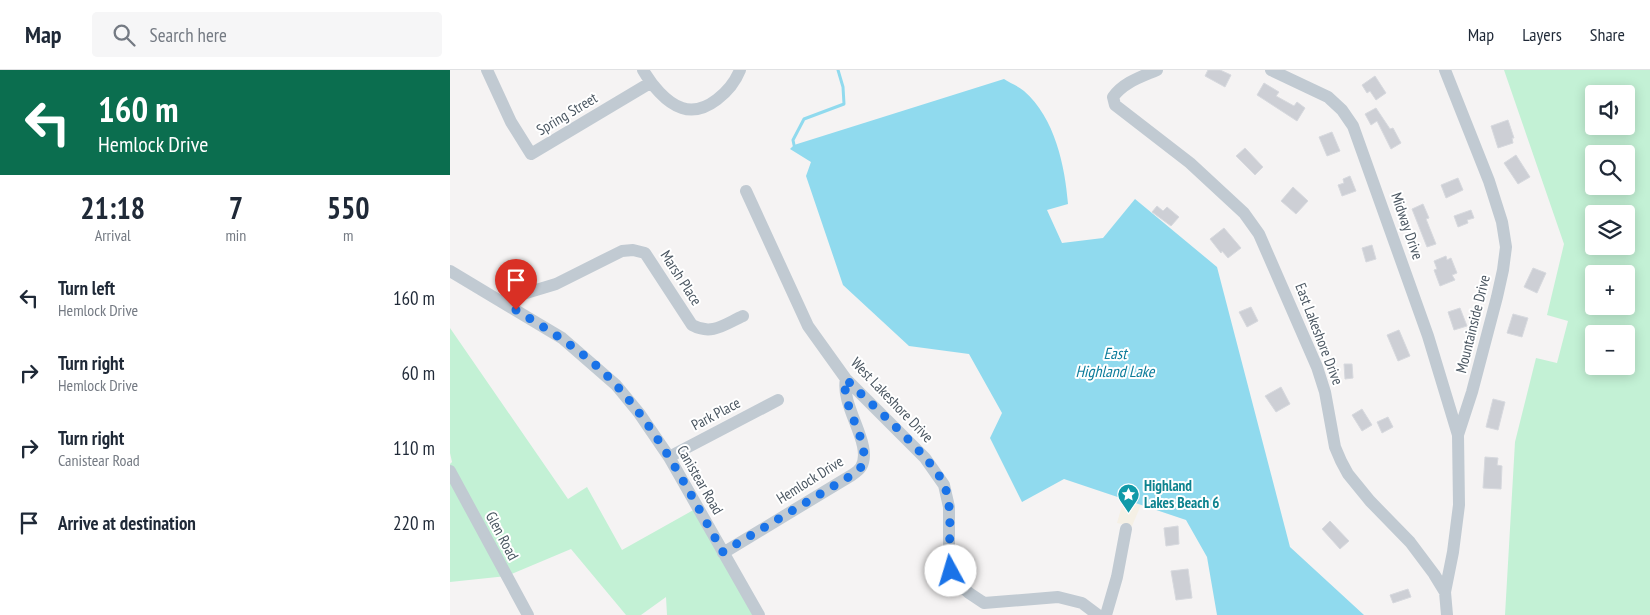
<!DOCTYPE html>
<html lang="en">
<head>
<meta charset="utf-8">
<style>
  :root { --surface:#fff; --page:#f6f6f7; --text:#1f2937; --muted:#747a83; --line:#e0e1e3 }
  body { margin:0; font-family:"PT Sans Narrow",sans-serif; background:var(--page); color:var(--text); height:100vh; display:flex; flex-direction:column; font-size:19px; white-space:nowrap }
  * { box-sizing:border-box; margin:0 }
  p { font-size:16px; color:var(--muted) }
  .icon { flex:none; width:28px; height:28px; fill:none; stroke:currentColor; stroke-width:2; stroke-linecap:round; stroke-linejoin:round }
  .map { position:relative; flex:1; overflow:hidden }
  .panel { display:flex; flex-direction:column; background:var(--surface); width:450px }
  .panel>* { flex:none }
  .guide { background:#0b6e4f; color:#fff; overflow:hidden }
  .fabs { position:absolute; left:1135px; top:15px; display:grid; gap:10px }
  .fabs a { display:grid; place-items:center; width:50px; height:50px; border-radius:5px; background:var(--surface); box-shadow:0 2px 12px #0003; font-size:25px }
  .pin { position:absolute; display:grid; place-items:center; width:42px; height:42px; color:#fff; margin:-51px -21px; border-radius:50% 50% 50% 0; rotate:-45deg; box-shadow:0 0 5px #0007 }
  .pin .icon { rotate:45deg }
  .me { position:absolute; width:55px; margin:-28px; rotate:354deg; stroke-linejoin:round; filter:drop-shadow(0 0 4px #0008) }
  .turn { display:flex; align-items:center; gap:18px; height:105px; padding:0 15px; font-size:22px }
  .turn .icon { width:65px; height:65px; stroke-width:2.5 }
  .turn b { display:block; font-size:35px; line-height:42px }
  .eta { display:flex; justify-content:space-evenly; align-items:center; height:85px; text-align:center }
  .eta b { font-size:30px; font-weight:600; line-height:35px }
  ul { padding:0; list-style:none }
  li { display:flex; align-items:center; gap:15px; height:75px; padding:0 15px }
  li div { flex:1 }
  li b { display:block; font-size:19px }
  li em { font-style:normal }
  header { display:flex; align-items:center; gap:30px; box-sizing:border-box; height:70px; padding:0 25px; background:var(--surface); border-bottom:1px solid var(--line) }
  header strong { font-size:24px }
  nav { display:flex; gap:28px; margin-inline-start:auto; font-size:18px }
  .search { width:350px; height:45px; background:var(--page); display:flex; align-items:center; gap:12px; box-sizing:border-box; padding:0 18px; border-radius:5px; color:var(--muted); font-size:19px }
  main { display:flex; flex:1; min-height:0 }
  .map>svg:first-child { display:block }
  .green { fill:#c3f1d5; fill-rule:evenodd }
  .sand { fill:#f5f0e5 }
  .water { fill:#90daee }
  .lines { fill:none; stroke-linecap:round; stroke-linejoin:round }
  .stream { stroke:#90daee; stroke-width:3 }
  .building { fill:#cdcfd5; stroke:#d7d9de }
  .minor { stroke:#c1cad2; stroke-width:12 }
  .route { stroke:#1a73e8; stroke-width:9; stroke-dasharray:0 16.2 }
  .labels { text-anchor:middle; stroke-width:4; stroke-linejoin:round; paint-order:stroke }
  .street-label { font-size:15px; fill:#4a5661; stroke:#fff }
  .culture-label { font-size:15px; font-weight:bold; fill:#0d838f; stroke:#fff; text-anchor:start }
  .water-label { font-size:16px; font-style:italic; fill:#0c7c9b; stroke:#fff }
</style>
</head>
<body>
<header>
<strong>Map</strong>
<div class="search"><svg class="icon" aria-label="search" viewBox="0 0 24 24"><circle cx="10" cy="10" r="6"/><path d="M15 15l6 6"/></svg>Search here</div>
<nav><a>Map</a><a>Layers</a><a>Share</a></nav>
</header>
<main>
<section class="panel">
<div class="guide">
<div class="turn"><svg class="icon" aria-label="left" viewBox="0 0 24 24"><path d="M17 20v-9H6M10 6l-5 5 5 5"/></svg><div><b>160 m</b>Hemlock Drive</div></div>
</div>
<div class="eta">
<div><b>21:18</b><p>Arrival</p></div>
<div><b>7</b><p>min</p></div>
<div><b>550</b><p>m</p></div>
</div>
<ul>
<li><svg class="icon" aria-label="left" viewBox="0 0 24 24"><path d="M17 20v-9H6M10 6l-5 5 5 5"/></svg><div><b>Turn left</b><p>Hemlock Drive</p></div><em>160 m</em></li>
<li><svg class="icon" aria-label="right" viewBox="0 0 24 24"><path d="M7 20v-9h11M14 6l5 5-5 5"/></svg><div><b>Turn right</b><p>Hemlock Drive</p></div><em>60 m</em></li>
<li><svg class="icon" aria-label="right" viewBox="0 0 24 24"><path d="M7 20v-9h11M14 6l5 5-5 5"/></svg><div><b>Turn right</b><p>Canistear Road</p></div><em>110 m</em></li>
<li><svg class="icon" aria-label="arrive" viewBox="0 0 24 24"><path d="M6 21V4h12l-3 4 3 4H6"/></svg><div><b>Arrive at destination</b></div><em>220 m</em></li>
</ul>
</section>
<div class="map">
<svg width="1200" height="545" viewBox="0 0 1200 545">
  <rect width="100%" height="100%" fill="#f5f3f3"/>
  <path class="green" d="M1054,0H1200V545H1055L1065,372L1086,288L1107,293L1118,251L1097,245L1114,174ZM1144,24H1176V56H1144ZM1144,84H1176V116H1144ZM1144,144H1176V176H1144ZM1144,204H1176V236H1144ZM1144,264H1176V296H1144Z
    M0,258L118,429L137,417L172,480L247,438L305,545H217L216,527L191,545H176L121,479L57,506L0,512V394L2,392L0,383Z"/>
  <path class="sand" d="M674,429L691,435L682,456L667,453Z"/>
  <path class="water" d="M554,9C560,13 568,16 574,21C605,48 615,96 618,134L597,140L612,173L653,168L685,129L767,197L840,477L914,545H767L757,487L736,450L614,409L572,432L540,368L552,343L519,284L459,276L393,215L356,106L361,92L340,79L344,75Z"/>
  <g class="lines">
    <path class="stream" d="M344,75L343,70L354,49L394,34L393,17L388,0"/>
  </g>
  <path class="building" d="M758,0H770L781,5L775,17L755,6Z
    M925,6L936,23L926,30L920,21L917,23L912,15Z
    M814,13L829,22L826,26L844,36L847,32L855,38L847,51L807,25Z
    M926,38L940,59L943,58L951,73L941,79L927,51L921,55L915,44Z
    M1058,50L1064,68H1062L1063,73L1048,78L1041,56Z
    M882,62L890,81L877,86L869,67Z
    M795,78L813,97L805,105L786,86Z
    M1066,85L1080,107L1068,114L1054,93Z
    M900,106L906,121L892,126L888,115L894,113L893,109Z
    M1008,108L1013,120L996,128L991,115Z
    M843,117L858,131L846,144L831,131Z
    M973,134L979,148L976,149L986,174L977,177L962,139Z
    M707,136L713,141L717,137L729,147L721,156L702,142Z
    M1021,140L1024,148L1017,150L1018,153L1008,157L1004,146Z
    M774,158L791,178L778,188L772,181L771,183L760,169Z
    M922,175L926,189L916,192L912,178Z
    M996,186L997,190L1001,188L1007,203L1002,205L1005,210L990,216L984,200L987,199L984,191Z
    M1083,198L1096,203L1087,223L1074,217Z
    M801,237L808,251L797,257L789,242Z
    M1010,238L1017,256L1004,260L998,242Z
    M1063,244L1078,248L1072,267L1057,263Z
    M949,260L960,286L948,291L937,265Z
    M894,294H902L903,308L895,309Z
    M831,317L840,334L826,342L815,326Z
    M1043,329L1055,332L1048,360L1036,357Z
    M912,339L922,355L912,361L902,345Z
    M938,347L943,357L932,363L927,352Z
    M1035,387L1048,388L1047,395L1052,396L1051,419L1033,418Z
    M880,451L899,471L890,479L872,459Z
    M728,456L729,474L716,476L714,458Z
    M738,499L742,528L726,530L721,501Z
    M958,519L961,527L943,533L940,525Z"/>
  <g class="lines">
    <path class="minor" d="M37,0L61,52L81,84L200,13
      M193,0C201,14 216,33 232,38C256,46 282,20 290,0
      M707,0C691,7 674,12 663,27L665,35L740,93L794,143L809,164L867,297L875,322L885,377L891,391L898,404L920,431L960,472L984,504L995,522L997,545
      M821,0L878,27L892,40L903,56L978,266L1008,365
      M995,0L1039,111L1052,152L1056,177L1053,200L1047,227L1022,322L1008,365L1009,435L1003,482L995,522
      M296,121L358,256L396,309L475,388L494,415L499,437V484L501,501L509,514L519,523L534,533L608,527L632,533L648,545
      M0,201L112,268L166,315L189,343L219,387L309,545
      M50,231L106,214L172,181L183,180L195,183L242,255C262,266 275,254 293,246
      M219,387L328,330
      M0,401L78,545
      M273,483L402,405C405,403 409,400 411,397C424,375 390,336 396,309
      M656,545L667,507L676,459"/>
  </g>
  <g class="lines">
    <path class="route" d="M66,240C102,262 138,284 166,315C211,364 241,426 273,482L402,405C405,403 409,400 411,397C424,375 389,336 396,309C418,332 486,390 495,417C504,444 497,473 501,501"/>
  </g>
  <defs>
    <symbol id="sight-pin" viewBox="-11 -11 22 30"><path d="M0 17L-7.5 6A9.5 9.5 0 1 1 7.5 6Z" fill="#0f9aa8" stroke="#fff"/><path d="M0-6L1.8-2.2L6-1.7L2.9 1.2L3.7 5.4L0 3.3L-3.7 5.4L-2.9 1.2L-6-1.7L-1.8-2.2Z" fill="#fff"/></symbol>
  </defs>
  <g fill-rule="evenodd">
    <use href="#sight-pin" x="666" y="412" width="25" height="34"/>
  </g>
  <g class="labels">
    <g class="street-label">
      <text transform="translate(117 44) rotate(-31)" y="5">Spring Street</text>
      <text transform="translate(957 156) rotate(71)" y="5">Midway Drive</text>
      <text transform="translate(231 208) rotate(57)" y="5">Marsh Place</text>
      <text transform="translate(1023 254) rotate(-76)" y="5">Mountainside Drive</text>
      <text transform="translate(869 264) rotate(69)" y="5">East Lakeshore Drive</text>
      <text transform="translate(442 330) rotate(46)" y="5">West Lakeshore Drive</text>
      <text transform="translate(266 344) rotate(-28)" y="5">Park Place</text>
      <text transform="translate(250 410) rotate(60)" y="5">Canistear Road</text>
      <text transform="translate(360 410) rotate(-32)" y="5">Hemlock Drive</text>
      <text transform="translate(52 466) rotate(62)" y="5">Glen Road</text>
    </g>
    <g class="culture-label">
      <text x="694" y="421">Highland<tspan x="694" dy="17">Lakes Beach 6</tspan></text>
    </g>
    <g class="water-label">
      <text x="665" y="289">East<tspan x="665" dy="18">Highland Lake</tspan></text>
    </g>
  </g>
</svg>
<div class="fabs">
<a><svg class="icon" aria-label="sound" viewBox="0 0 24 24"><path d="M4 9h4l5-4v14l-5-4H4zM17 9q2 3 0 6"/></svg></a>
<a><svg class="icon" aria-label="search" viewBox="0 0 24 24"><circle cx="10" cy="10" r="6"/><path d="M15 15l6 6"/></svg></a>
<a><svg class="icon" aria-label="layers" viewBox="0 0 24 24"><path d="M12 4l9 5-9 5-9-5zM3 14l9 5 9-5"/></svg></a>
<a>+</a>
<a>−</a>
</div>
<div class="pin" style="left:66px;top:240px;background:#d93025"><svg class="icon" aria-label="arrive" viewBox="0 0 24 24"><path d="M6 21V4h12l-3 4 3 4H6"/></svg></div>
<svg class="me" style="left:501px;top:501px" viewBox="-20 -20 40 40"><circle r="19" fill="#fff"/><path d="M0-13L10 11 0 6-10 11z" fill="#1a73e8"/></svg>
</div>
</main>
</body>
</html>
